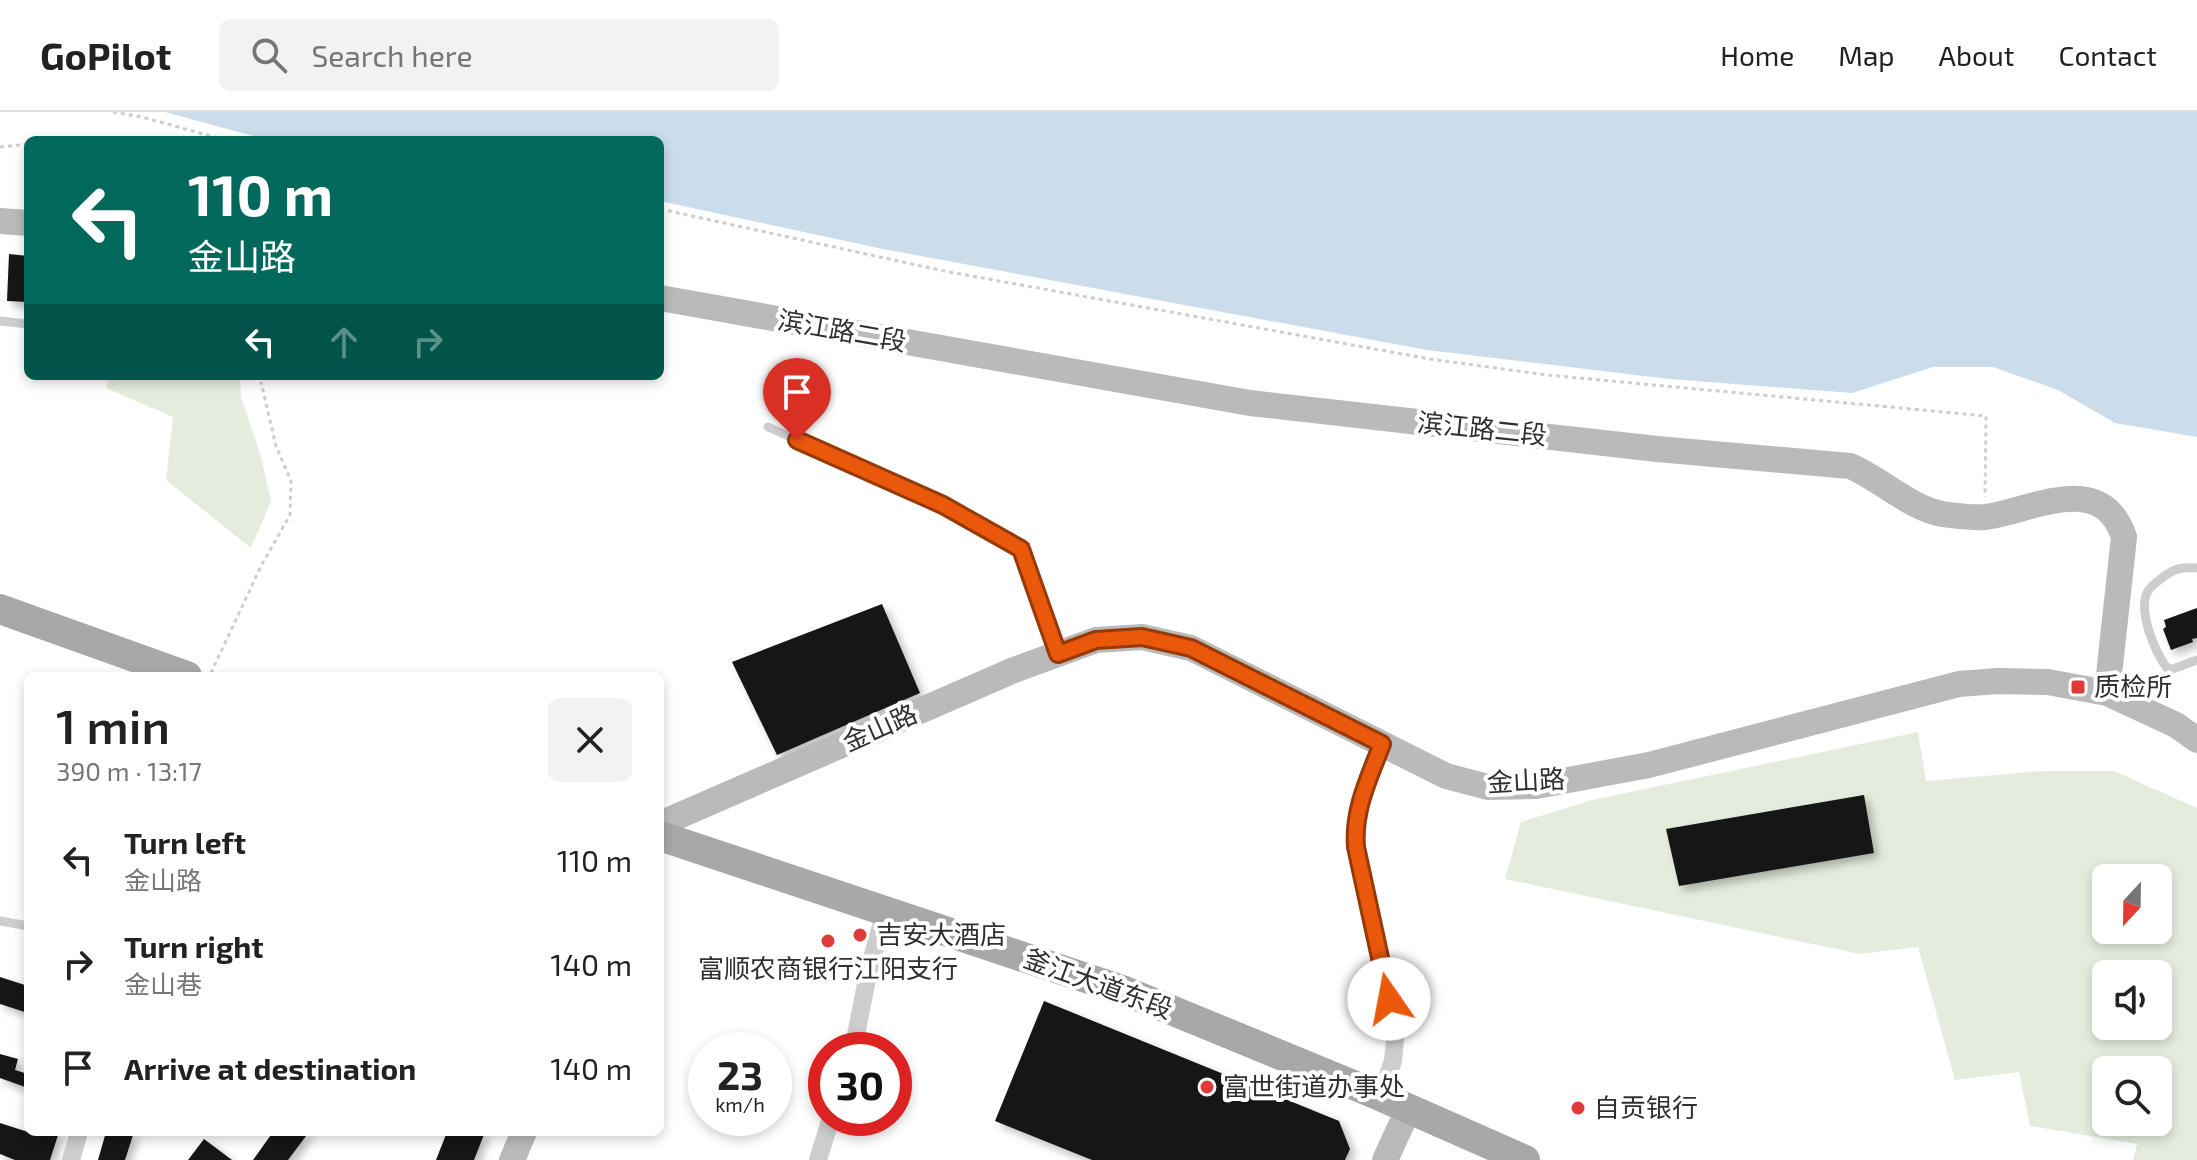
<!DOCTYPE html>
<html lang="en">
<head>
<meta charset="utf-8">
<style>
  :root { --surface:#fff; --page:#f2f2f2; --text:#222; --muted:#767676; --line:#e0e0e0 }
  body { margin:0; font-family:"Exo 2","Noto Sans SC",sans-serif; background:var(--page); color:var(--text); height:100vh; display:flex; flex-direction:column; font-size:30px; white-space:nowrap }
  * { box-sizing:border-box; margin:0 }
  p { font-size:26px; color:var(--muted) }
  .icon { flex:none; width:44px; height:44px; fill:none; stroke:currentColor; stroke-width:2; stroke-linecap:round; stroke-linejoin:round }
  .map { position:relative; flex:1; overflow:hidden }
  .details { position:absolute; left:24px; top:560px; width:640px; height:464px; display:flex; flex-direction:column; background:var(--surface); border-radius:12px; box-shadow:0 4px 12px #0003 }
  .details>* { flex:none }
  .hud { position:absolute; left:24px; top:24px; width:640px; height:244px; border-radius:12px; box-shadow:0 4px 12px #0003; background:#00695c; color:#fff; overflow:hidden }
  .needle { width:52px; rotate:202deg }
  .tools { position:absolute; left:2092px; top:752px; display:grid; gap:16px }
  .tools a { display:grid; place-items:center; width:80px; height:80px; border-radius:12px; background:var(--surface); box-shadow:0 4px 12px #0003; font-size:40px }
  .speed { position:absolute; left:688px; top:920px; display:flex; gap:16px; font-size:40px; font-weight:700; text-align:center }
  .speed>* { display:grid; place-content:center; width:104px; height:104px; border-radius:50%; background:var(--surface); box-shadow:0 4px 12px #0003; line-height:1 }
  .speed small { font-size:20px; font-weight:400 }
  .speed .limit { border:12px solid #d22; background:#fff; color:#111 }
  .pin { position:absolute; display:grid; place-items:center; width:68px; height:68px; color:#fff; margin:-82px -34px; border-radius:50% 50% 50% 0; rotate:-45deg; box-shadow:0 0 8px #0007 }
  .pin .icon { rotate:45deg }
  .me { position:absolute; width:88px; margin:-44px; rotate:348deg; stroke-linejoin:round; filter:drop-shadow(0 0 6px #0008) }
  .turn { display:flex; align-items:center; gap:28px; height:168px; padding:0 32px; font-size:36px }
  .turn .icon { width:104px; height:104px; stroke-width:2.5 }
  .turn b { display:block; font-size:56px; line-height:68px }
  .lanes { display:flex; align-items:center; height:76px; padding:0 32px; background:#0003; justify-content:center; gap:40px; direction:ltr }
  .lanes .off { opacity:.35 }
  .round { display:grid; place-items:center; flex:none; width:84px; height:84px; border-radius:12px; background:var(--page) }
  .overview { display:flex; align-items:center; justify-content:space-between; height:136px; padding:0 32px }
  h1 { font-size:48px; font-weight:600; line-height:60px }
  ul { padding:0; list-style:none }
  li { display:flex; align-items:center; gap:24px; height:104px; padding:0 32px }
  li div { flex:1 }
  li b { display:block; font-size:30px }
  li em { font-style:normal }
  header { display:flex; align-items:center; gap:48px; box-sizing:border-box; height:112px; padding:0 40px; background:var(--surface); border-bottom:2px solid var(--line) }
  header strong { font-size:38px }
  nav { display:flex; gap:44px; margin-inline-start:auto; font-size:28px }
  .search { width:560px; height:72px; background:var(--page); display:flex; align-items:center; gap:20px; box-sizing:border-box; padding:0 28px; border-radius:12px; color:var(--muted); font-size:30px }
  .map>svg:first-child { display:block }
  .green { fill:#e5ecde; fill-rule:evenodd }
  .water { fill:#cbdceb }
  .building { fill:#171717; filter:url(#shadow) }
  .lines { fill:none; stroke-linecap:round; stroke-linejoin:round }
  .path { stroke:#cdcdcd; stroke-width:3; stroke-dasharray:4 4; stroke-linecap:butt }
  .lane { stroke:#cdcdcd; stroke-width:9 }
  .street { stroke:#cdcdcd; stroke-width:18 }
  .secondary { stroke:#bababa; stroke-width:26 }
  .primary { stroke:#a8a8a8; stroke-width:30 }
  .route-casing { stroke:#983908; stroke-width:20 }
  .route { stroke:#ea580c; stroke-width:14 }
  .poi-dot { fill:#df3a39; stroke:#fff; stroke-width:3 }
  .labels { text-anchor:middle; stroke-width:8; stroke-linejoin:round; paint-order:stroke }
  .street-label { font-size:26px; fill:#303030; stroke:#fff }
  .poi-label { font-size:26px; fill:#303030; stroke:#fff; text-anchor:start }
</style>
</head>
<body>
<header>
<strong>GoPilot</strong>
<div class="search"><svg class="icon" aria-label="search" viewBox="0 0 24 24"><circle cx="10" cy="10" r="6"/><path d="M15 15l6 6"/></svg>Search here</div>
<nav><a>Home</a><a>Map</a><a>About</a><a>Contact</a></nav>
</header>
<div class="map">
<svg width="2197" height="1048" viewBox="0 0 2197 1048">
  <defs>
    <filter id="shadow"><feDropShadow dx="5" dy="5" stdDeviation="4" flood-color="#0004"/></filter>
  </defs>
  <rect width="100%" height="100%" fill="#fff"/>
  <path class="green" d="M110,264H240L241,285L261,345L271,389L251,436L166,368L173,305L106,276Z
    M1918,620L1926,669L2043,659H2114L2197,696V1048H2133L2137,1032L2030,1014L2019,960L1955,968L1918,835L1860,842L1505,767L1521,710L1592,688ZM2106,766H2158V818H2106ZM2106,862H2158V914H2106ZM2106,958H2158V1010H2106Z"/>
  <path class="water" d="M165,0H2197V325L2115,311L2058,278L1993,255H1933L1852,281L1669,267L1427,238L878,136L660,89V28H268Z"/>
  <path class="building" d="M9,142L28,144V190L7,189Z
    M882,492L920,581L777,643L732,550Z
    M2197,496V526L2192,527L2193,530L2171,538L2163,517L2166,515L2164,508Z
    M1864,683L1874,741L1679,774L1666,717Z
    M0,865L28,874V901L0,892Z
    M1044,889L1339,1009L1350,1037L1345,1048H1092L995,1009Z
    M0,942L18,947L15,958L28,962V976L0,966Z
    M0,1011L28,1020H59L50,1048H15L0,1042Z
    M106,1020H134L125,1048H98Z
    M273,1020H309L288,1048H253Z
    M447,1020H485L474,1048H436Z
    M204,1027L232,1048H188Z"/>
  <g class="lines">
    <path class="path" d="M113,0L142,5L225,28
      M57,28H62
      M0,35L28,32
      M660,97L944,159L1430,247L1547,263L1986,304L1985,385
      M211,561L261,454L290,403L291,369L276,334L261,270"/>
    <path class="lane" d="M0,209L28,212
      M768,315L943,393L1021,437L1057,539
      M2197,456C2182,455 2174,456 2162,466C2157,470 2151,474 2148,479C2137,498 2155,540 2167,556L2173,557L2197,548
      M0,809L28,814"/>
    <path class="street" d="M853,938L869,857L881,814
      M1380,984L1393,949L1396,918L1356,735C1353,698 1369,666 1382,632
      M71,1048L79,1020
      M818,1048L831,1006"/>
    <path class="secondary" d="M0,109L28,111
      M660,186L1250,291L1657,337L1850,354C1881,367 1908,395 1942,402C1956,404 1970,406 1985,405C2032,399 2101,357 2124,425L2107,581
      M660,712L1014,558L1096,528L1142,525L1191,536L1446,664L1488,675L1536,674L1649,653L1959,572L1998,569L2048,570L2107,581L2176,613L2197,628
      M512,1048L524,1020
      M1385,1048L1409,996"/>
    <path class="primary" d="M0,497L187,564
      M660,724L1125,879L1380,984L1525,1048"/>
  </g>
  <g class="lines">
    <defs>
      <path id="route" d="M797,328L943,393L1021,437L1058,542L1096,528L1142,525L1191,536L1382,632C1369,666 1353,698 1356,735L1389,887"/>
    </defs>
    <use href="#route" class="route-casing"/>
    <use href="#route" class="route"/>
  </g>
  <g class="poi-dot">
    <rect x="2070" y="567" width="16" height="16" rx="4"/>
    <circle cx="860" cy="823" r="8"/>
    <circle cx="828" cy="829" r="8"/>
    <circle cx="1207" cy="975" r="8"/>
    <circle cx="1578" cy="996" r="8"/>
  </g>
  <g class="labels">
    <g class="street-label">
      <text transform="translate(842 219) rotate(10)" y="9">滨江路二段</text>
      <text transform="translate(1482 317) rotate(6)" y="9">滨江路二段</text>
      <text transform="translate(880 616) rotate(-24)" y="9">金山路</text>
      <text transform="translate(1526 669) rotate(-3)" y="9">金山路</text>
      <text transform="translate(1098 872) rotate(20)" y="9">釜江大道东段</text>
    </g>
    <g class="poi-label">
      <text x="2094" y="584">质检所</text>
      <text x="876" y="832">吉安大酒店</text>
      <text x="828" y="866" text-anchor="middle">富顺农商银行江阳支行</text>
      <text x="1223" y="984">富世街道办事处</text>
      <text x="1594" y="1005">自贡银行</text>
    </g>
  </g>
</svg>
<div class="tools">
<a><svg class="needle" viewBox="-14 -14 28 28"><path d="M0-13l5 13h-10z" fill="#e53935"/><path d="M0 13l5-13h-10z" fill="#767676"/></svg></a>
<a><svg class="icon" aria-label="sound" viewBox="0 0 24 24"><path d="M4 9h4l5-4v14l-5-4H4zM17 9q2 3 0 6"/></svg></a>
<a><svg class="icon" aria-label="search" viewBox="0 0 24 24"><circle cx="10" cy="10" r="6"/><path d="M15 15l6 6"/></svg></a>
</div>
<div class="speed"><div>23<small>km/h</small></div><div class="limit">30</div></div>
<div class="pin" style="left:797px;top:328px;background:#d93025"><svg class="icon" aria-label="arrive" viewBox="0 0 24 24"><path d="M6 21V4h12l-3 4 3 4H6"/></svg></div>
<svg class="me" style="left:1389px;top:887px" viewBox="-20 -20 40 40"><circle r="19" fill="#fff"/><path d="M0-13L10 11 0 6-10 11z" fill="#ea580c"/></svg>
<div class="hud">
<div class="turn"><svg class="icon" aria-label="left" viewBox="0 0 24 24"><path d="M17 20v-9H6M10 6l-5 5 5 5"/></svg><div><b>110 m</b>金山路</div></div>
<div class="lanes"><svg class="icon" aria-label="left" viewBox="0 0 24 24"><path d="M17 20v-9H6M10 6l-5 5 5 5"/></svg><svg class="icon off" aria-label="ahead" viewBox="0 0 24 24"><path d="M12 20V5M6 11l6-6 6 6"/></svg><svg class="icon off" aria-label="right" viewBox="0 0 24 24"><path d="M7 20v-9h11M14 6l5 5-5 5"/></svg></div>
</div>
<section class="details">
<div class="overview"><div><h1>1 min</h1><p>390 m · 13:17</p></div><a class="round"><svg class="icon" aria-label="close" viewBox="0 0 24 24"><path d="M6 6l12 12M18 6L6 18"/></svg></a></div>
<ul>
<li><svg class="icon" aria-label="left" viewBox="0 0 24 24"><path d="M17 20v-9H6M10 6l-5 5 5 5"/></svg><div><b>Turn left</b><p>金山路</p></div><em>110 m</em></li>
<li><svg class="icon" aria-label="right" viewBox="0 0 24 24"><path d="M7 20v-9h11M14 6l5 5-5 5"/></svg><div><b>Turn right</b><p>金山巷</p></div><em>140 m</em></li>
<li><svg class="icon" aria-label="arrive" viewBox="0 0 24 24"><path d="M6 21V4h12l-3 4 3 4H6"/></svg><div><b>Arrive at destination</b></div><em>140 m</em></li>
</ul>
</section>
</div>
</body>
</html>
